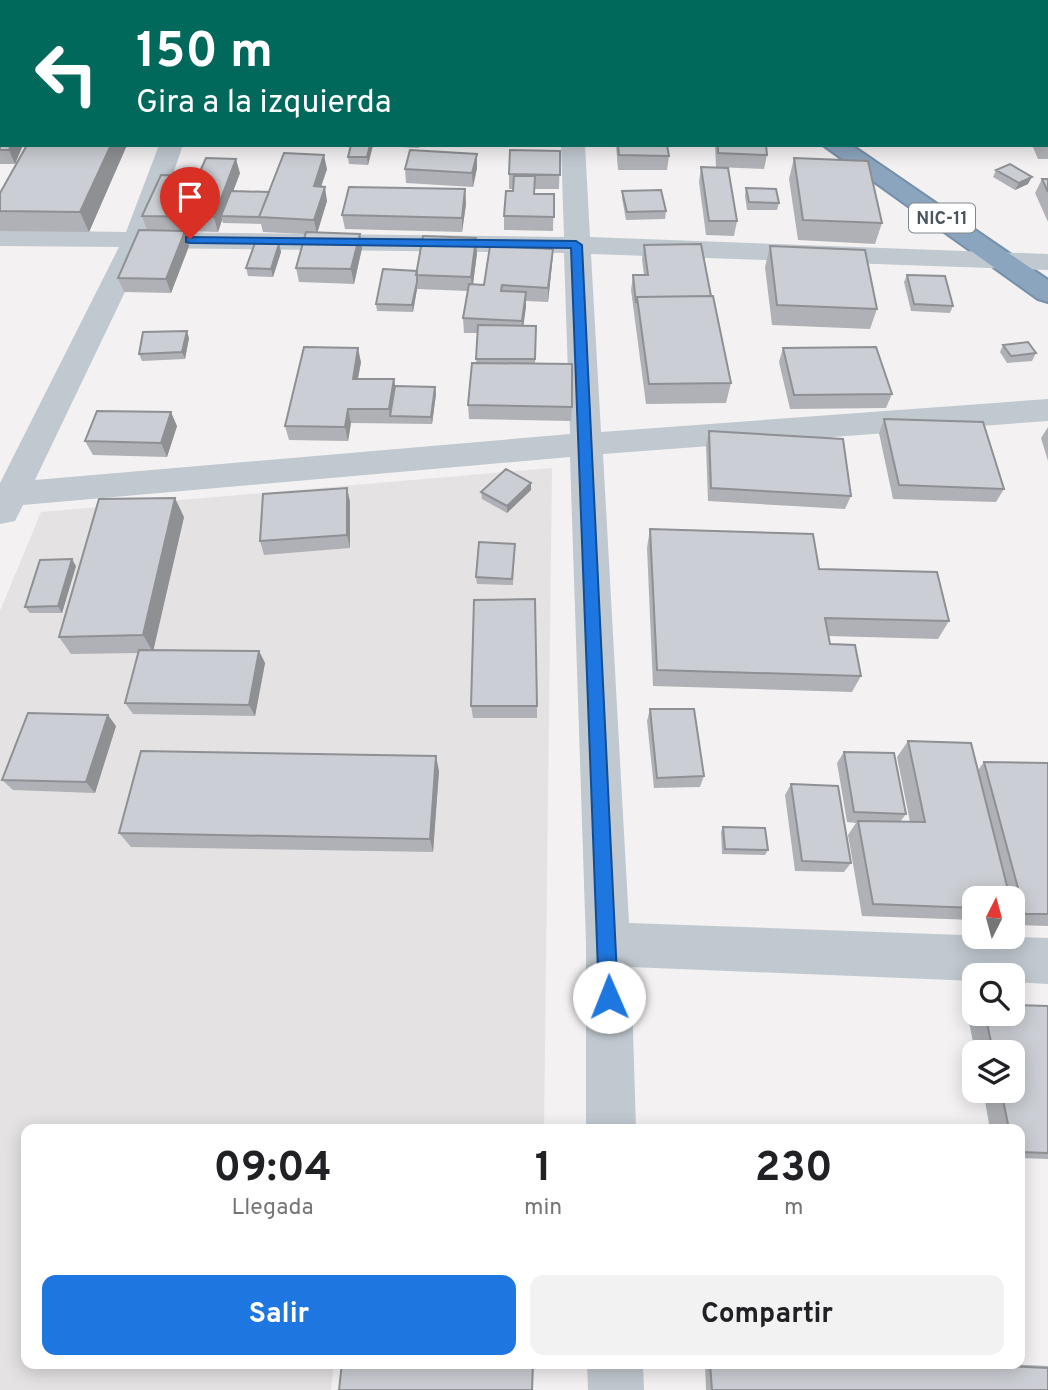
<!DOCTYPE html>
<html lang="es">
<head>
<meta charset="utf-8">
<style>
  :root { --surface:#fff; --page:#f2f2f2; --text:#202124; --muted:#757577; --accent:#1e77e1 }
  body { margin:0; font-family:Overpass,sans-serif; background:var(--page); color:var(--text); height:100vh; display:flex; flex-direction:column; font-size:26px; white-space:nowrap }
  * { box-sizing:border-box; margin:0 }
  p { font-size:23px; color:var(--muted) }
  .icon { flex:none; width:38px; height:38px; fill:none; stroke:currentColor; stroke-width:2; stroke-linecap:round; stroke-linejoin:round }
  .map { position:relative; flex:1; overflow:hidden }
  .drawer { position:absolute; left:21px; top:1124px; width:1004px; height:245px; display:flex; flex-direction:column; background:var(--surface); border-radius:14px; box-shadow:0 4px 18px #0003 }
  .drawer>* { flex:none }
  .top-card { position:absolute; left:0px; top:0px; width:1048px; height:147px; box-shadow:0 4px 18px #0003; background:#00695c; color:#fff; overflow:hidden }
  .needle { width:46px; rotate:6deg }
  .fabs { position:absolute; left:962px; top:886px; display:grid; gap:14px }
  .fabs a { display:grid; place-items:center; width:63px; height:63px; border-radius:14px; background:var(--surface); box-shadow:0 4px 18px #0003; font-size:35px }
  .pin { position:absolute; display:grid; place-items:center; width:60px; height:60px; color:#fff; margin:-72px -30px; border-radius:50% 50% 50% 0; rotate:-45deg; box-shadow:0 0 7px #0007 }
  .pin .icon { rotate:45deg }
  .me { position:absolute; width:77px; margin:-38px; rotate:359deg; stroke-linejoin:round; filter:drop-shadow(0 0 5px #0008) }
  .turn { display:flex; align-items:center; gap:24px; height:147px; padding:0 21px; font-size:32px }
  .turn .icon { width:91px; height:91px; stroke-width:2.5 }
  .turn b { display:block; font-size:49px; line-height:60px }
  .eta { display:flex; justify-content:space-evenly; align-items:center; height:119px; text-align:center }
  .eta b { font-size:42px; font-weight:700; line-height:49px }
  .action { display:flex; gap:14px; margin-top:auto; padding:14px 21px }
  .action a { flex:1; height:80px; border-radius:14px; background:var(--accent); color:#fff; font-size:28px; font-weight:700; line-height:80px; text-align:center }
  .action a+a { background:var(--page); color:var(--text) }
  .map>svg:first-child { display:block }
  .education { fill:#e5e2e4 }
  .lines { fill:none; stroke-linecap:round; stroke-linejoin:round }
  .stream { fill:#90daeb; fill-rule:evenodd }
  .highway-casing { stroke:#7690aa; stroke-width:4 }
  .minor { fill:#c0c9d0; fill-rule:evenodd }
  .highway { fill:#8ba5be; fill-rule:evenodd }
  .wall { fill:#afb1b6 }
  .shaded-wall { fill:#8e9094 }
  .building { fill:#cbced4; stroke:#8e9094; stroke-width:2 }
  .route { fill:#1e77e1; stroke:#144d92; stroke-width:2 }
  .labels { text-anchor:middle; stroke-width:7; stroke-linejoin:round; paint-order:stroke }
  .shield { fill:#fff; stroke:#80888f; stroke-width:2 }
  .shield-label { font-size:18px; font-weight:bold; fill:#49555f }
</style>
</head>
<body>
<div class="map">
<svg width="1048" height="1390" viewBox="0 0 1048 1390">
  <rect width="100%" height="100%" fill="#f4f1f2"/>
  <path class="education" d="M552,468L544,1129H26V1363H334L331,1390H0V611L41,512Z"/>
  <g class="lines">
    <path class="stream" d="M0,77H2V81H0Z
      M1046,91H1048V97H1046Z"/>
    <defs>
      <path id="highway" d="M562,0H585L586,2H563Z
        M823,145H851L1048,280V302L1038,299Z"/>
    </defs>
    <use href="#highway" class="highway-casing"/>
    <path class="minor" d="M194,0H214V2H194Z
      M938,0H958L959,2H939Z
      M0,62H2V76H0Z
      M1046,70H1048V84H1046Z
      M159,145H183L153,232L564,237L561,145H585L590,237L1048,254V270L591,254L601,432L1048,399V421L603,454L629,923L1048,938V984L1013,982V975H975V981L631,967L636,1129H586V944L570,457L23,505L15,521L0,524V483L119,247L0,246V230L126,232ZM146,248L564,253L570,434L35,480Z
      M587,1363H643L644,1390H588Z"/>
    <use href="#highway" class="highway"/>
  </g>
  <path class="wall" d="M262,0H291V1Z
    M682,0H767L768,2H693V1Z
    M862,0H932L933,2H863Z
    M967,0H1041L1040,2H968Z
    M1046,10H1048V34L1046,33Z
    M1047,45H1048V59L1046,57Z
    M1048,105V159H1038L1032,145H1046Z
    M0,129L2,145H23L15,164H0Z
    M27,145H127L89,232L0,231V193Z
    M330,145H373L368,165L349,164L348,157L350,146Z
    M400,145H420L419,148L401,147Z
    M616,145H667L669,156L667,170H618Z
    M715,145H766L767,155L764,169L716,167Z
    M560,151L559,189H534V194H554L553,231L504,230V216L513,191V189H509V174Z
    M477,154V168L473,187L406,183L405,169Z
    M794,158L882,223L875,244L798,240L789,179Z
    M701,167L737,221L734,236L706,235L699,182Z
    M327,169L321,187L327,201L317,232L362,248L354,284L299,282L296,268L305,234L263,232L261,224L223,223L222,220L218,232L147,230L142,216L198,176L240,173L233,191L269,192Z
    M996,170L1028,184L1015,190L993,177Z
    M1042,179H1048V222L1035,193Z
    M746,188L779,203L777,210H747L745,196Z
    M465,189L466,204L462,232L345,229L342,215Z
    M622,191L666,211L665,219L626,220L622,198Z
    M185,231L189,246L171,293L124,292L118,278Z
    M279,244L281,252L273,277L248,276L246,268Z
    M644,245L711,296L731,383L726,403L646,404L631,290L633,275H644L642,259Z
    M770,246L877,309L870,329L772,325L765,267Z
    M553,249L552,264L548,302L526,301L523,326H536L535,364L572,407L571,421L469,419L468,405L476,363L478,333H464L463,318L468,291L417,289L413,312L377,311L376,304L417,271L477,253L473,284L484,285Z
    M907,275L953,306L950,313L911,311L904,282Z
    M189,338L185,359L142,361L139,354Z
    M1003,345L1036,353L1032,361L1007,363L1000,352Z
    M783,348L892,394L886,408L790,409L779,362Z
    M361,362L358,379H394L395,386L435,387L436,394L432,424L351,423L348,441L289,440L285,426Z
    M884,419L1004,489L996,502L893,499L879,433Z
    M177,426L167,457L93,455L85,441Z
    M1048,427V461L1041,438Z
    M709,431L851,496L845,509L708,501L706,445Z
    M347,488L350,502V548L264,555L260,541Z
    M531,490L507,513L482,499L481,492Z
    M184,517L153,650L259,651L265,663L255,716L133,714L125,703L139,653L71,654L59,637Z
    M650,529L819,569L949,621L938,639L828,636L830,644L861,676L852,692L653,686L647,548Z
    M515,544L513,585L477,584L476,577Z
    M76,566L62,613H30L25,607Z
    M471,706H537V718H473Z
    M650,709L704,776L700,787L654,788L647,721Z
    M116,726L95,793L13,790L2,780Z
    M908,741L978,770L984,762L1048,763V926L1013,925V898H975V920L862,916L848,835L856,823L847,822L837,763L844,752L906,814L900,822H910L897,757Z
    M439,771L433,852L131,847L119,833Z
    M791,784L851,863L844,872L795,871L785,795Z
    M723,827L768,850L765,855L722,854L721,832Z
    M1048,1006V1159L1020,1158V1129H990L983,1090H1013V1052H975L967,1012L975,1008V1013H1013Z
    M705,1363H981L1048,1366V1390H706Z"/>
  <path class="shaded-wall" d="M11,145H23L15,164L9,150Z
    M111,145H127L89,232L80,212Z
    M370,145H373L368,165L367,157Z
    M477,154V168L473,187L472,173Z
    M324,155L327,169L316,201L314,186Z
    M236,159L240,173L224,216H221L222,220L218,232L214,217Z
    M1032,177L1028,184L1015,190L1019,183Z
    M325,187L327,201L317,234L314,220Z
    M465,189L466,204L462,232V218Z
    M185,231L189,246L171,293L166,279Z
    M360,234L362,248L354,284L351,269Z
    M476,238L477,253L472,292L471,277Z
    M279,244L281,252L273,277L271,269Z
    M553,249L552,264L548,302V288Z
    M417,282V289L413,312L412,305Z
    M526,292V307L522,336V321Z
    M187,331L189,338L185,359L182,352Z
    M358,348L361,362L355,393L353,379Z
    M394,379L396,393L390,416L391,423L389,409Z
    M435,387L436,394L432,424L431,417Z
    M348,409L351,423L348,441L345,427Z
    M171,412L177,426L167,457L161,443Z
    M531,483V490L507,513V506Z
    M347,488L350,502V548L347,535Z
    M175,498L184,517L153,652L143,635Z
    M72,559L76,566L62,613L58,606Z
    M259,651L265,663L255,716L249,705Z
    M108,715L116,726L95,793L86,782Z
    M436,756L439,771L433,852L430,839Z"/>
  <path class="building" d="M230,0H252L251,2H229Z
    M717,0H767L768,2H717Z
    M777,0H796V2H777Z
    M888,0H932L933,2H889Z
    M1046,102L1048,105V145H1046Z
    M0,129H2V145H11L9,150H0Z
    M27,145H111L80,212L0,211V193Z
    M351,145H370L367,157H348Z
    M618,145H667L669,156L619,155Z
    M718,145H766L767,155L718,153Z
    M410,150L477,154L472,173L405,169Z
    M510,150L560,151V175L509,174Z
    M284,153L324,155L314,186L325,187L314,220L259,217Z
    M206,158L236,159L214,217L142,216L161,175L198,176Z
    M794,158L868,161L882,223L803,220Z
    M1010,164L1032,177L1019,183L996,170Z
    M701,167L728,168L737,221H709Z
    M514,176H535L534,194H554V217L504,216L506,191H513Z
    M1042,179H1048V192Z
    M349,187L465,189L462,218L342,215Z
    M746,188L776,189L779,203L749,202Z
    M661,190L666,211L627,212L622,191Z
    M231,191L269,192L259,217L221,216Z
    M139,230L185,231L166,279L118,278Z
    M306,232L360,234L351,269L296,268Z
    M423,236L476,238L471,277L416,275Z
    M255,243L279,244L271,269L246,268Z
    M701,244L711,296L637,297L636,303L633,275H648L644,245Z
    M490,246L553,249L548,288L502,285L501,291L526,292L522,321L463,318L469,284L484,285Z
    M770,246L865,250L877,309L777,305Z
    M383,269L417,271V282L412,305L376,304Z
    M907,275L945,276L953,306L914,304Z
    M713,296L731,383L649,384L637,297Z
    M478,325L536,326L535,359H476Z
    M187,331L182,352L139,354L143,332Z
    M1028,342L1036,353L1011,356L1003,345Z
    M304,347L358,348L353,379H394L389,409H348L345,427L285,426Z
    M876,347L892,394L794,395L783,348Z
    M472,363L572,364V407L468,405Z
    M395,386L435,387L431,417L390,416Z
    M97,411L171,412L161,443L85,441Z
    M884,419L983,422L1004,489L899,485Z
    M709,431L843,439L851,496L711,488Z
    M506,469L531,483L507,506L481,492Z
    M347,488V535L260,541L263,494Z
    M175,498L143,635L59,637L99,499Z
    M650,529L813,534L819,569L937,572L949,621L825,618L830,644L855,645L861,676L657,670Z
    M479,542L515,544L512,579L476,577Z
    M72,559L58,606L25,607L40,560Z
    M535,599L537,706H471L474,600Z
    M139,650L259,651L249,705L125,703Z
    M650,709H694L704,776L657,778Z
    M28,713L108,715L86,782L2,780Z
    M908,741L971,743L1010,898H975V908L873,904L858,821L925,822Z
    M141,751L436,756L430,839L119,833Z
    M844,752L894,753L906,814L854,812Z
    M984,762L1048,763V914H1025Z
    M791,784L838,786L851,863L802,861Z
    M723,827L765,828L768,850L725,849Z
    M1013,1005L1048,1006V1153L1020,1152V1129H1009L1001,1090H1013V1052H993L985,1013H1013Z
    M342,1363H533L532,1390H339Z
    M710,1363H939L1048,1368V1390H712Z"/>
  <path class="route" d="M186,237L576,241L582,245L618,997L615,1004L609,1007L602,1004L599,997L571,248L190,243L186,242Z"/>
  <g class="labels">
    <rect class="shield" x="909" y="203.5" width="66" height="29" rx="5"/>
    <g class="shield-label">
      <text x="942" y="224">NIC-11</text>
    </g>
  </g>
</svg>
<div class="fabs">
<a><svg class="needle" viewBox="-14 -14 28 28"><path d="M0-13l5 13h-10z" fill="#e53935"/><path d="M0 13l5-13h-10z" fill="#757577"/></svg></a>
<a><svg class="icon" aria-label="search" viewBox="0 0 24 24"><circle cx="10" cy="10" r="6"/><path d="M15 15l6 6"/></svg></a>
<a><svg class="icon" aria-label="layers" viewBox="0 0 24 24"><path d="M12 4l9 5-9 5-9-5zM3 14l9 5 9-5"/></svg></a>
</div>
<div class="pin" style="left:190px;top:239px;background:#d93025"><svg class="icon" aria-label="arrive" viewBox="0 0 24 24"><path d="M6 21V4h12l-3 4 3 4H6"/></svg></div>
<svg class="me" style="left:609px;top:997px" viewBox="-20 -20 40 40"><circle r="19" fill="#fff"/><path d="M0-13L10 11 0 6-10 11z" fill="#1e77e1"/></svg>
<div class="top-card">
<div class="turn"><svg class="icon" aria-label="left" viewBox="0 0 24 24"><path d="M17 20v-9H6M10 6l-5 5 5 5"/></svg><div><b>150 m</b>Gira a la izquierda</div></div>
</div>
<section class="drawer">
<div class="eta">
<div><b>09:04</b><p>Llegada</p></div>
<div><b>1</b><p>min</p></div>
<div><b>230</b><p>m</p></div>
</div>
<div class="action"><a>Salir</a><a>Compartir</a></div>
</section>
</div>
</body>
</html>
